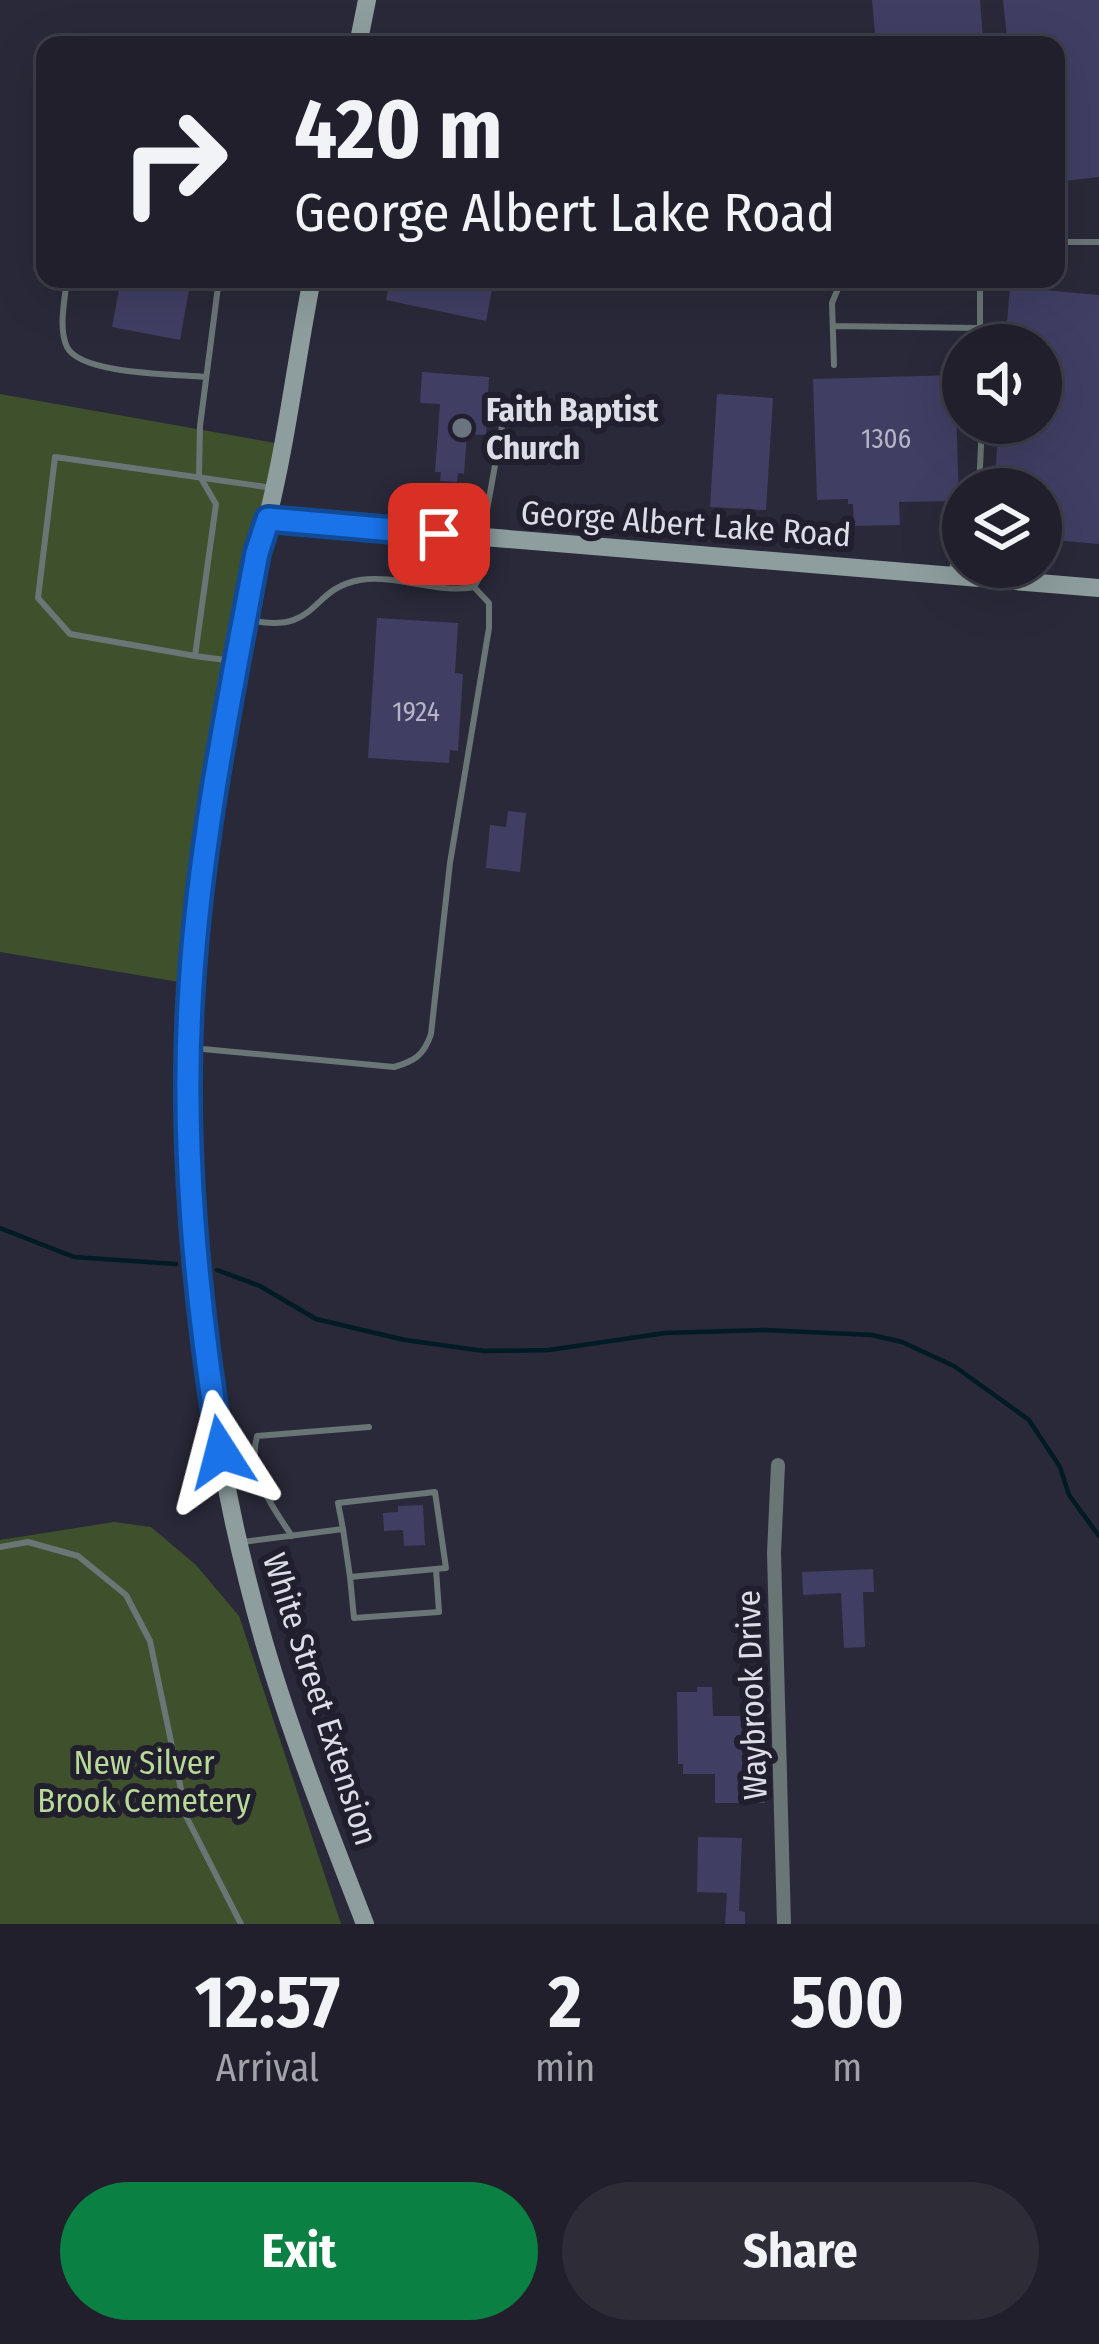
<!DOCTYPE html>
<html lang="en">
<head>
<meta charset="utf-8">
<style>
  :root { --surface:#201f2b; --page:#2d2c37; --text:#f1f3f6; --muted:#a2a2a9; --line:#3d3d47; --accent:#0b8043 }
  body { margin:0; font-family:"Fira Sans Condensed",sans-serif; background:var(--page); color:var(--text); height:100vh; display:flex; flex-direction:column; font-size:45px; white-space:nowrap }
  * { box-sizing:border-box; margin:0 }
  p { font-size:39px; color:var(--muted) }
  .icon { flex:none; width:66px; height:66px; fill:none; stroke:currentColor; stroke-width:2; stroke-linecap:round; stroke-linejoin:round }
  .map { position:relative; height:1924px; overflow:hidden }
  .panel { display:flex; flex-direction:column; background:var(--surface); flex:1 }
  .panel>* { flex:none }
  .hud { position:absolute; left:36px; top:36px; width:1029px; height:252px; border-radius:24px; box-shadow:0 12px 48px #0002,0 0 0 3px var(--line); background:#201f2b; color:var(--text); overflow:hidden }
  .tools { position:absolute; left:942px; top:324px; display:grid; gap:24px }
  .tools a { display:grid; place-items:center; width:120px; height:120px; border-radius:50%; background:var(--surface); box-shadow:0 12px 48px #0002,0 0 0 3px var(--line); font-size:60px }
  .pin { position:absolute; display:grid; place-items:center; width:102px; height:102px; color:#fff; margin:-51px; border-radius:24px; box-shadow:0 6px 18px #0006 }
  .me { position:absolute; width:132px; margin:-66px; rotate:351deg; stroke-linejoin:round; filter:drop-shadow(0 0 9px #0008) }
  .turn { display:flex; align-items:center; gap:42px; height:252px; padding:0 60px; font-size:54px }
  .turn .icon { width:156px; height:156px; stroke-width:2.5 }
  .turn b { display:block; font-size:84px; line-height:102px }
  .eta { display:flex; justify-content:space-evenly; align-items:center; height:204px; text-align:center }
  .eta b { font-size:72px; font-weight:700; line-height:84px }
  .action { display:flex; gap:24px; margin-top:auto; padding:24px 60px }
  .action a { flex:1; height:138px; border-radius:72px; background:var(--accent); color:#fff; font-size:48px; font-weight:700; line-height:138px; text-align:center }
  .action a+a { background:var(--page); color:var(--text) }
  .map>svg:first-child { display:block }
  .green { fill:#3f502c }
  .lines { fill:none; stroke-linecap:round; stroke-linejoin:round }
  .stream { stroke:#001b23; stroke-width:4.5 }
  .building { fill:#403e63 }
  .lane { stroke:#6a7575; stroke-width:6 }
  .street { stroke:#6a7575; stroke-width:14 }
  .secondary { stroke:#8e9e9f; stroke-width:18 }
  .route-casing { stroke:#114b97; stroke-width:30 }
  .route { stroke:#1a73e8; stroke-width:21 }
  .worship-dot { fill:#6b7280; stroke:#211f2e; stroke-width:4.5 }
  .labels { text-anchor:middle; stroke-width:12; stroke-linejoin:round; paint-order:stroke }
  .number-label { font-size:27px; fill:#b6b5c6 }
  .poi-label { font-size:33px; font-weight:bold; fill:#dddde7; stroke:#211f2e; text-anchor:start }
  .street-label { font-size:33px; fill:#dddde7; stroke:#211f2e }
  .park-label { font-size:33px; fill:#b9d999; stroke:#211f2e }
</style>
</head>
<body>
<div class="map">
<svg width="1099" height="1924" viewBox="0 0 1099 1924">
  <rect width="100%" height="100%" fill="#2a2939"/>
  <path class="green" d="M0,394L281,444L191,984L0,952Z
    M114,1522L151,1527L196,1565L239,1616L341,1924H0V1540Z"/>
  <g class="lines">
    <path class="stream" d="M0,1228L74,1257L176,1264
      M217,1270L260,1286L316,1319L405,1340L484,1351L549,1350L665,1333L765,1330L872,1335L902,1342L954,1366L1029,1420L1060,1467L1069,1495L1099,1536"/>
  </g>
  <path class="building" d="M872,0H980L983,39L876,45Z
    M1003,0H1099V177L1056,182V45H1008Z
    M121,279H191L180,340L112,327Z
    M390,279H494L486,321L386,300Z
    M1010,287L1099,295V544L1041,539V489H994L999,423H1041V345H1005Z
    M422,372L489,377L486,435L467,434L464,474L458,473L457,482L440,481L441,472H435L440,404L420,403Z
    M955,375L959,501L899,502L900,525L854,526L853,504H848V499L817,500L813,379Z
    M717,394L773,398L766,510L710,507Z
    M377,618L458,623L455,673L463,674L458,751L450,750L449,763L368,758Z
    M508,811L526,813L520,872L486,868L490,825L506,827Z
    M423,1505L425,1545L404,1546L403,1530L384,1531L383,1513L398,1512V1506Z
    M873,1569L874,1592H863L865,1647L844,1648L841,1593L803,1595L802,1572Z
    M697,1687H712L713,1716H764L765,1803H715V1774H683V1764H678L677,1692H697Z
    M698,1837L742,1838L739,1911L745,1912V1924H725L727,1893L697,1892Z"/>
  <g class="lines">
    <path class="lane" d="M1056,242H1099
      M67,279C65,299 58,328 67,347C81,375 177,374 206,377
      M219,279L200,426L199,475L216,504L195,656L233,661
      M980,279V345
      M834,326L980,328
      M834,365L832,303L842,279
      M979,489L982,423
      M951,572L963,530
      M249,620C320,635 308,589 360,580C397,574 437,594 474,587L485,568L482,538L504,415
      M195,656L70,634L38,598L55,457L273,488
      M192,1048L394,1067C415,1061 424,1055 431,1034L450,863L489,628V603L474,587
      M292,1536C272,1507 247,1472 257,1436L369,1427
      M243,1542L343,1529L350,1577L446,1568L435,1492L338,1503L343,1529
      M0,1547L28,1542L78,1556L126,1595L150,1641L187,1818L241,1924
      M350,1577L354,1618L439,1612L436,1569"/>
    <path class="street" d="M778,1465L774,1553L784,1924"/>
    <path class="secondary" d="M358,45L367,0
      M312,279C296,359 287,441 267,520C230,672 201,830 191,986C177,1204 204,1431 264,1642C292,1738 329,1831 365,1924
      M267,519L1099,588"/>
  </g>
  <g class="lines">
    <defs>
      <path id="route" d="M221,1452C196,1298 181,1143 191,987C200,841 230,697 257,553L268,519L439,534"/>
    </defs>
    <use href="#route" class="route-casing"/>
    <use href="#route" class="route"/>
  </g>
  <circle class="worship-dot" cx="462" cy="428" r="12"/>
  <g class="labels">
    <g class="number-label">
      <text x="886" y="448">1306</text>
      <text x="416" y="721">1924</text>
    </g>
    <g class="poi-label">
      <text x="486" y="421">Faith Baptist<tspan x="486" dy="38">Church</tspan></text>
    </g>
    <g class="street-label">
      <text transform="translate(686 523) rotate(4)" y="12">George Albert Lake Road</text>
      <text transform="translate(751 1695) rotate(-92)" y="12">Waybrook Drive</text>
      <text transform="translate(321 1699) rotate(72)" y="12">White Street Extension</text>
    </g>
    <g class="park-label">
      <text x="144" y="1774">New Silver<tspan x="144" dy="38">Brook Cemetery</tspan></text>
    </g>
  </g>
</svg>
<div class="tools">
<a><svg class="icon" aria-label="sound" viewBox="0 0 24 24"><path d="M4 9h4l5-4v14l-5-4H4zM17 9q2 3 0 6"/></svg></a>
<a><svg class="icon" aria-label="layers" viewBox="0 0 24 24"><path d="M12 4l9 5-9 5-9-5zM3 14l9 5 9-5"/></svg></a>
</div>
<div class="pin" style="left:439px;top:534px;background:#d93025"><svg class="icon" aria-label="arrive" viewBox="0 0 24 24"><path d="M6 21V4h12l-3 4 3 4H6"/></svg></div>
<svg class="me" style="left:221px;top:1452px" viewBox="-20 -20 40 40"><path d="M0-17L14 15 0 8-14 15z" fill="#1a73e8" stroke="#fff" stroke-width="4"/></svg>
<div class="hud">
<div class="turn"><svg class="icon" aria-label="right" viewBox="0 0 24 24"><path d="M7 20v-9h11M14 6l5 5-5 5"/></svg><div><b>420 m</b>George Albert Lake Road</div></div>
</div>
</div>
<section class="panel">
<div class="eta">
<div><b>12:57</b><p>Arrival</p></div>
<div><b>2</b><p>min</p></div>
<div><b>500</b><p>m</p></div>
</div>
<div class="action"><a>Exit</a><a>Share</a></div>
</section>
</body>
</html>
